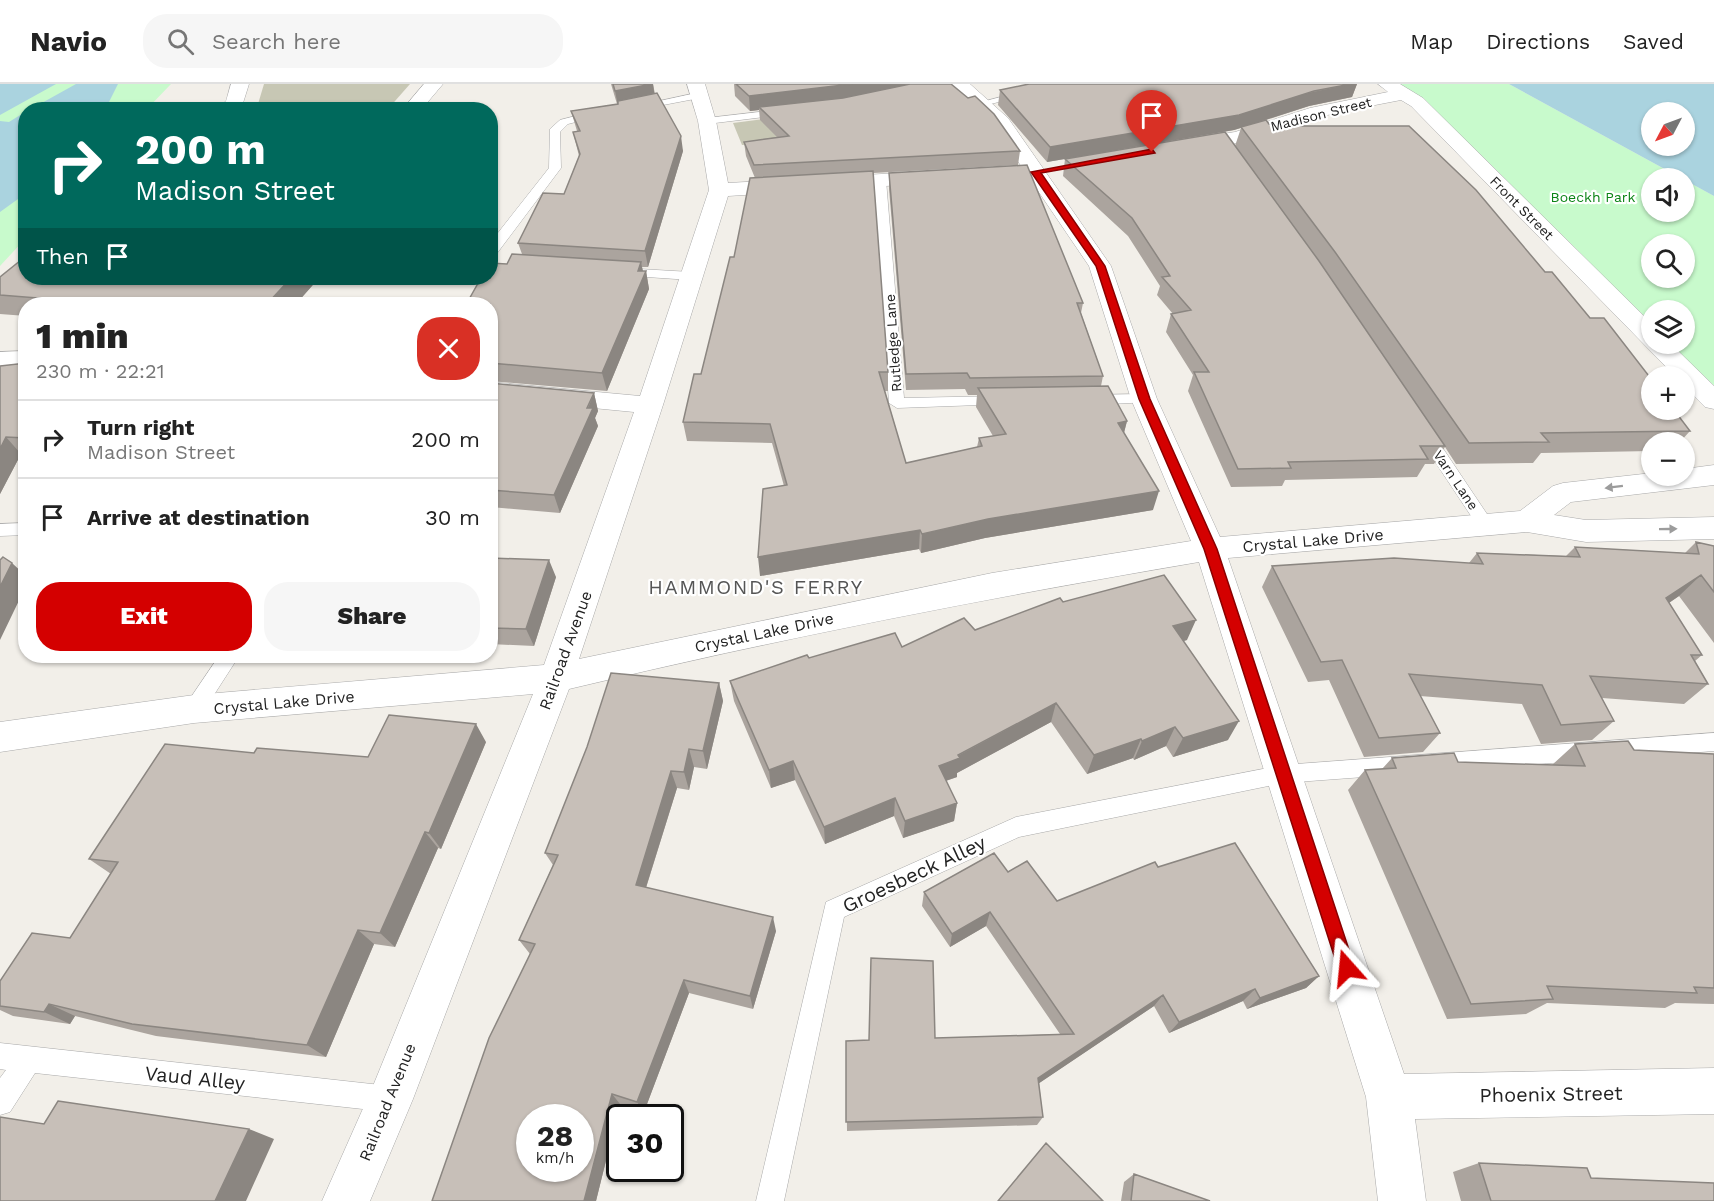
<!DOCTYPE html>
<html lang="en">
<head>
<meta charset="utf-8">
<style>
  :root { --surface:#fff; --page:#f6f6f6; --text:#222; --muted:#767676; --line:#e0e0e0; --accent:#d40000 }
  body { margin:0; font-family:"Work Sans",sans-serif; background:var(--page); color:var(--text); height:100vh; display:flex; flex-direction:column; font-size:22px; white-space:nowrap }
  * { box-sizing:border-box; margin:0 }
  p { font-size:20px; color:var(--muted) }
  .icon { flex:none; width:33px; height:33px; fill:none; stroke:currentColor; stroke-width:2; stroke-linecap:round; stroke-linejoin:round }
  .map { position:relative; flex:1; overflow:hidden }
  .sheet { position:absolute; left:18px; top:213px; width:480px; height:366px; display:flex; flex-direction:column; background:var(--surface); border-radius:24px; box-shadow:0 2px 4px #0004 }
  .sheet>* { flex:none }
  .banner { position:absolute; left:18px; top:18px; width:480px; height:183px; border-radius:24px; box-shadow:0 2px 4px #0004; background:#00695c; color:#fff; overflow:hidden }
  .needle { width:39px; rotate:229deg }
  .tools { position:absolute; left:1641px; top:18px; display:grid; gap:12px }
  .tools a { display:grid; place-items:center; width:54px; height:54px; border-radius:50%; background:var(--surface); box-shadow:0 2px 4px #0004; font-size:30px }
  .speed { position:absolute; left:516px; top:1020px; display:flex; gap:12px; font-size:30px; font-weight:700; text-align:center }
  .speed>* { display:grid; place-content:center; width:78px; height:78px; border-radius:50%; background:var(--surface); box-shadow:0 2px 4px #0004; line-height:1 }
  .speed small { font-size:15px; font-weight:400 }
  .speed .limit { border:3px solid #111; border-radius:9px; background:#fff; color:#111 }
  .pin { position:absolute; display:grid; place-items:center; width:51px; height:51px; color:#fff; margin:-62px -26px; border-radius:50% 50% 50% 0; rotate:-45deg; box-shadow:0 0 6px #0007 }
  .pin .icon { rotate:45deg }
  .me { position:absolute; width:66px; margin:-33px; rotate:342deg; stroke-linejoin:round; filter:drop-shadow(0 0 4px #0008) }
  .turn { display:flex; align-items:center; gap:21px; height:126px; padding:0 18px; font-size:27px }
  .turn .icon { width:78px; height:78px; stroke-width:2.5 }
  .turn b { display:block; font-size:42px; line-height:51px }
  .then { display:flex; align-items:center; height:57px; padding:0 18px; background:#0003; gap:12px; font-size:22px }
  .round { display:grid; place-items:center; flex:none; width:63px; height:63px; border-radius:24px; background:var(--page) }
  .head { display:flex; align-items:center; justify-content:space-between; height:102px; padding:0 18px }
  h1 { font-size:36px; font-weight:800; line-height:45px }
  .action { display:flex; gap:12px; margin-top:auto; padding:12px 18px }
  .action a { flex:1; height:69px; border-radius:24px; background:var(--accent); color:#fff; font-size:24px; font-weight:800; line-height:69px; text-align:center }
  .action a+a { background:var(--page); color:var(--text) }
  ul { padding:0; list-style:none }
  li { display:flex; align-items:center; gap:18px; height:78px; padding:0 18px; border-top:2px solid var(--line) }
  li div { flex:1 }
  li b { display:block; font-size:22px }
  li em { font-style:normal }
  header { display:flex; align-items:center; gap:36px; box-sizing:border-box; height:84px; padding:0 30px; background:var(--surface); border-bottom:2px solid var(--line) }
  header strong { font-size:28px }
  nav { display:flex; gap:33px; margin-inline-start:auto; font-size:21px }
  .search { width:420px; height:54px; background:var(--page); display:flex; align-items:center; gap:15px; box-sizing:border-box; padding:0 21px; border-radius:24px; color:var(--muted); font-size:22px }
  .map>svg:first-child { display:block }
  .construction { fill:#c7c7b4 }
  .park { fill:#c8facc; fill-rule:evenodd }
  .water { fill:#aad3df; fill-rule:evenodd }
  .lines { fill:none; stroke-linecap:round; stroke-linejoin:round }
  .service-casing { stroke:#a9a9a9; stroke-width:1 }
  .minor-casing { stroke:#a9a9a9; stroke-width:1 }
  .service { fill:#fff; fill-rule:evenodd }
  .minor { fill:#fff; fill-rule:evenodd }
  .wall { fill:#aba49e }
  .shaded-wall { fill:#8b8681 }
  .building { fill:#c7bfb8; stroke:#8b8681; stroke-width:1.5; fill-rule:evenodd }
  .oneway { fill:#9c9c9c }
  .route { fill:#d40000; stroke:#8a0000; stroke-width:1.5 }
  .labels { text-anchor:middle; stroke-width:4.5; stroke-linejoin:round; paint-order:stroke }
  .far-street-label { font-size:14px; fill:#222; stroke:#fff }
  .far-park-label { font-size:14px; fill:#0c8416; stroke:#fff }
  .street-label { font-size:16px; fill:#222; stroke:#fff }
  .quarter-label { font-size:20px; letter-spacing:1.5px; fill:#555; stroke:#fff }
  .near-street-label { font-size:20px; fill:#222; stroke:#fff }
</style>
</head>
<body>
<header>
<strong>Navio</strong>
<div class="search"><svg class="icon" aria-label="search" viewBox="0 0 24 24"><circle cx="10" cy="10" r="6"/><path d="M15 15l6 6"/></svg>Search here</div>
<nav><a>Map</a><a>Directions</a><a>Saved</a></nav>
</header>
<div class="map">
<svg width="1714" height="1117" viewBox="0 0 1714 1117">
  <rect width="100%" height="100%" fill="#f2efe9"/>
  <path class="construction" d="M264,0H410L388,25H251L258,20Z
    M844,25L863,55L742,61L733,39Z"/>
  <path class="park" d="M0,0H171L147,25L26,26L25,155L0,182Z
    M1400,0H1509L1681,94H1652V128H1684L1685,96L1714,112V317L1657,260H1684V226H1652L1651,254ZM1652,160H1684V194H1652Z"/>
  <path class="water" d="M0,0H56L0,31Z
    M76,0H118L108,20L100,25H31Z
    M1509,0H1714V112ZM1652,28H1684V62H1652Z
    M25,28V110L0,128V37L9,38Z"/>
  <g class="lines">
    <defs>
      <path id="service" d="M1050,0H1069L983,22L978,19Z
        M701,8L706,11L705,13L637,26L632,23Z
        M785,25L790,28L789,30L707,40L701,37L707,34Z
        M599,26L603,27V31L568,40L560,48L561,84L495,172L490,173V159L549,84L550,45L560,36Z
        M880,92L886,96L904,314L1001,312L1009,317L1007,320L897,324L889,319L874,96Z
        M622,184L691,188L698,192L691,196L617,191L615,188Z
        M1144,310L1152,315L1150,318L1090,321L1082,316L1090,311Z
        M1424,344L1430,345L1491,436L1494,440L1491,444H1479L1416,349Z
        M26,439V451L0,452V440Z
        M219,572H239L201,631L194,634L187,631L184,625L187,619Z
        M1714,649V667L1283,699L1019,753L844,833L784,1117H756L826,818L1016,733L1283,681Z
        M0,959L390,1002L399,1006L403,1015L399,1024L390,1028L35,989L10,1028L0,1031V994L6,986L0,985Z"/>
      <path id="minor" d="M231,0H249L243,19L237,26H216L226,17Z
        M424,0H443L421,26H402Z
        M687,0H705L716,37L728,99L933,87L940,89L943,93L940,97L933,99L728,112L663,321L579,575L992,489L1191,457L1131,315L1089,182L994,42L950,0H970L1008,34L1111,182L1157,315L1220,453L1520,427L1553,402L1563,399L1652,389V392H1684V385L1714,381V401L1571,418L1554,431L1586,436L1714,433V455L1586,458L1527,448L1228,474L1404,990L1714,984V1030L1415,1035L1426,1117H1378L1366,1013L1199,478C987,514 777,555 569,605L413,1015L370,1117H322L373,1002L533,610L194,639L0,668V638L194,611L544,581L634,328L490,314V298L640,312L709,106L698,37Z
        M1378,0H1400L1423,14L1652,240V260H1671L1714,302V325L1705,323L1684,302V292H1675L1411,22L1401,16C1375,21 1349,26 1323,32C1300,38 1190,81 1176,61L1179,57L1235,48L1310,24L1388,8Z
        M26,267V283L0,284V268Z"/>
    </defs>
    <use href="#service" class="service-casing"/>
    <use href="#minor" class="minor-casing"/>
    <use href="#service" class="service"/>
    <use href="#minor" class="minor"/>
  </g>
  <path class="wall" d="M611,0H653L655,10L683,67L648,183H642L643,187H646L649,205L607,307L490,297V220L468,217L507,180L522,170L518,159L564,110L579,72L573,48L577,47L571,27L617,20Z
    M734,0H951L1020,67L1018,81L873,89L888,288V307H885L906,379L977,363L979,354L993,352L976,323L977,311H968L965,305L906,306L889,105V89L1083,219L1081,229L1103,292L1101,302L1127,337L1124,349L1153,426L985,454L921,469L919,465L760,492L784,402L772,359L687,357L683,338L701,290L734,173L755,94L746,72L744,58L777,53L760,36L759,26L750,27L735,12Z
    M1029,0H1357L1352,13L1309,22L1266,36L1269,40L1545,188L1590,234L1690,347L1680,358H1652V367L1541,369L1533,379L1456,380L1445,363L1434,380H1425L1417,393L1285,396L1282,402L1231,403L1188,307L1193,291L1166,248L1171,230H1173L1157,211L1160,202L1128,152L1063,92L1065,75L1235,62L1241,44L1234,46L1047,78L998,21L1000,6Z
    M0,193L319,194L296,220H26V232L0,230Z
    M26,279V370H21L0,410V282Z
    M490,299L594,309L598,327L595,334L598,342L560,429L491,423L490,424Z
    M1696,458L1714,462V559L1679,512L1669,519L1702,571L1695,577L1708,600L1684,620L1602,614L1614,637L1592,656L1541,660L1522,620L1420,612L1440,649L1423,668L1364,673L1329,596L1308,598L1262,503L1272,482L1469,479L1477,469L1566,472L1575,463L1685,469Z
    M490,474L556,493L534,562L490,560Z
    M1063,518L1187,556L1183,557L1228,656L1173,673L1166,662L1134,676L1133,674L1087,690L1051,638L957,689V693L946,697L957,719L954,737L903,754L894,732L825,760L795,696L771,704L734,617L730,597L809,574L902,563L975,546Z
    M259,572H317L313,578L260,573Z
    M719,599L723,617L707,685L694,683L689,706L677,704L646,804L776,847L753,925L689,909L644,1028L620,1020L596,1117L530,870L519,856L553,781L545,769Z
    M486,658L441,765L438,764L395,863L374,860L326,973L156,952L75,932L70,940L13,932L0,926V897L70,854L111,790L89,775L254,669L368,673Z
    M1575,660L1634,666L1714,670V920L1675,919L1665,924L1547,919L1526,930L1447,935L1348,706L1365,686L1382,685L1392,674L1458,678L1552,681Z
    M1158,783L1319,892L1306,904L1247,925L1243,917L1169,949L1154,922L1039,999L1043,1033L1037,1041L847,1047L846,957L1060,950L986,842L950,863L922,822L924,808L1008,788L1057,817Z
    M1479,1079L1591,1094L1714,1117H1461L1453,1088Z
    M1134,1090L1210,1117H1121L1124,1098Z"/>
  <path class="shaded-wall" d="M653,0L655,15L618,22L615,7Z
    M852,0H927L843,17L759,23V26L750,27L749,12Z
    M1351,0H1357L1352,13L1309,22L1234,46L1047,78L1050,63Z
    M681,52L683,67L648,183L645,167Z
    M641,178L644,193L646,187L649,205L607,307L602,289Z
    M291,194H319L296,220H267Z
    M594,309L598,327L595,334L598,342L560,429L554,411Z
    M1127,337L1122,356L1118,339Z
    M6,353L21,370L0,410V365Z
    M1159,407L1153,426L985,454L921,469L922,450L988,435Z
    M920,446L919,465L760,492L758,473Z
    M549,476L556,493L534,562L526,545Z
    M12,479L26,492V502L0,556V503Z
    M1701,491L1679,512L1645,535L1666,514Z
    M1196,536L1187,556L1164,563L1173,542Z
    M308,572H317L313,578Z
    M719,599L723,617L707,685L703,667Z
    M1056,619L1051,638L957,689V693L936,700L939,682Z
    M1239,637L1228,656L1173,673L1183,654Z
    M476,640L486,658L441,765L429,749Z
    M1175,643L1166,662L1134,676L1142,657Z
    M1141,655L1133,674L1087,690L1094,671Z
    M689,665L694,683L689,706L684,688Z
    M793,677L795,696L771,704L769,686Z
    M671,687L677,704L642,816L636,801Z
    M895,714L894,732L825,760L824,743Z
    M957,719L954,737L903,754L905,737Z
    M425,748L438,764L395,863L380,849Z
    M990,828L986,842L950,863L952,850Z
    M773,833L776,847L753,925L750,912Z
    M358,846L374,860L326,973L307,961Z
    M1319,892L1306,904L1247,925L1260,914Z
    M684,896L689,909L644,1028L637,1018Z
    M1255,905L1243,917L1169,949L1179,938Z
    M1163,911L1154,922L1032,1004L1038,994Z
    M49,920L75,932L70,940L44,928Z
    M612,1010L620,1020L596,1117H584Z
    M249,1045L274,1055L246,1117H215Z"/>
  <path class="building" d="M613,0H652L615,7Z
    M736,0H852L749,12Z
    M910,0H951L968,14L975,12L994,30L1020,67L754,81L744,58L789,52L759,23L843,14Z
    M1029,0H1351L1314,7L1239,31L1050,63L1000,6Z
    M657,9L681,52L645,167L518,159L543,109L564,110L580,70L573,48L580,47L571,27L618,20V17Z
    M1266,36L1269,40L1276,42H1409L1476,106L1545,188H1552L1590,234H1604L1652,296V326H1674L1690,347L1541,349L1549,358L1469,359L1335,168L1241,43Z
    M1225,48L1319,177L1445,362H1420L1428,375L1288,378L1291,384L1238,385L1194,288H1209L1171,230L1191,226L1162,193L1170,192L1132,134L1065,75Z
    M1027,81L1083,219H1077L1103,292L970,294L967,289L906,290L889,89Z
    M873,87L888,288H879L906,379L982,362L979,354L1006,350L978,304L1108,302L1127,337L1118,339L1159,407L988,435L922,450L920,446L758,473L763,405L787,401L770,340L683,338L694,290H701L730,173H734L750,94Z
    M512,170L641,178L638,187H646L602,289L490,279V220H464L466,217H468L481,194H490V179L507,180Z
    M26,172V194H291L267,220H113L0,211V193Z
    M26,279V354L6,353L0,365V282Z
    M490,299L594,309L587,324H593L554,411L490,406Z
    M1696,458L1714,462V508L1701,491L1666,514L1702,571H1691L1708,600L1590,592L1614,637L1561,641L1542,601L1409,590L1440,649L1379,654L1342,576L1321,578L1272,482L1394,474L1483,480L1477,469L1580,473L1575,463L1699,470Z
    M3,473L12,479L0,503V476Z
    M490,474L549,476L526,545L490,544Z
    M1164,491L1196,536L1173,542L1239,637L1183,654L1175,643L1142,657L1141,655L1094,671L1056,619L958,671L960,674L939,682L957,719L905,737L895,714L824,743L793,677L769,686L730,597L807,571L809,574L895,549L902,563L964,534L975,546L1060,514L1063,518Z
    M611,589L719,599L703,667L689,665L684,688L671,687L636,801L773,833L750,912L684,896L637,1018L612,1010L584,1117H432L489,954L535,860L519,856L558,771L545,769L587,663ZM530,1034H580V1084H530Z
    M389,631L476,640L429,749L425,748L380,849L358,846L307,961L132,940L49,920L44,928L0,922V897L32,849L70,854L118,778L89,775L165,660L254,669L257,664L368,673Z
    M1628,657L1634,666L1714,670V904L1694,903L1697,909L1547,902L1553,915L1471,920L1365,686L1396,684L1392,674L1454,669L1458,678L1585,682L1575,660Z
    M1235,759L1319,892L1260,914L1255,905L1179,938L1163,911L1038,994L1043,1033L846,1038V957L869,956L871,874L933,877L935,954L1074,950L990,828L952,850L924,808L994,769L1008,788L1027,777L1057,817L1155,778L1158,783Z
    M58,1017L249,1045L215,1117H0V1033L44,1040Z
    M1046,1059L1103,1117H998Z
    M1479,1079L1587,1084L1591,1094L1714,1099V1117H1491Z
    M1134,1090L1210,1117H1131Z"/>
  <defs><path id="oneway-solid" d="M-6-.8H1V-3.2L6.5 0L1 3.2V.8H-6Z" transform="scale(1.5)"/></defs>
  <g class="oneway">
    <use href="#oneway-solid" transform="translate(1614 403) rotate(173)"/>
    <use href="#oneway-solid" transform="translate(1668 445) rotate(-1)"/>
  </g>
  <path class="route" d="M1152,65L1155,69L1041,89L1105,182L1150,315L1217,465L1355,884L1353,890L1347,892L1340,890L1338,884L1204,465L1139,315L1096,182L1031,88Z"/>
  <g class="labels">
    <g class="far-street-label">
      <text transform="translate(1321 30) rotate(-14)" y="5">Madison Street</text>
      <text transform="translate(1522 124) rotate(45)" y="5">Front Street</text>
      <text transform="translate(893 259) rotate(-94)" y="5">Rutledge Lane</text>
      <text transform="translate(1456 396) rotate(56)" y="5">Varn Lane</text>
    </g>
    <g class="far-park-label">
      <text x="1593" y="118">Boeckh Park</text>
    </g>
    <g class="street-label">
      <text transform="translate(1313 456) rotate(-5)" y="6">Crystal Lake Drive</text>
      <text transform="translate(764 548) rotate(-12)" y="6">Crystal Lake Drive</text>
      <text transform="translate(565 566) rotate(-70)" y="6">Railroad Avenue</text>
      <text transform="translate(284 618) rotate(-5)" y="6">Crystal Lake Drive</text>
      <text transform="translate(387 1018) rotate(-68)" y="6">Railroad Avenue</text>
    </g>
    <g class="quarter-label">
      <text x="756" y="510">HAMMOND'S FERRY</text>
    </g>
    <g class="near-street-label">
      <text transform="translate(914 790) rotate(-25)" y="7">Groesbeck Alley</text>
      <text transform="translate(195 994) rotate(6)" y="7">Vaud Alley</text>
      <text transform="translate(1551 1010) rotate(-1)" y="7">Phoenix Street</text>
    </g>
  </g>
</svg>
<div class="tools">
<a><svg class="needle" viewBox="-14 -14 28 28"><path d="M0-13l5 13h-10z" fill="#e53935"/><path d="M0 13l5-13h-10z" fill="#767676"/></svg></a>
<a><svg class="icon" aria-label="sound" viewBox="0 0 24 24"><path d="M4 9h4l5-4v14l-5-4H4zM17 9q2 3 0 6"/></svg></a>
<a><svg class="icon" aria-label="search" viewBox="0 0 24 24"><circle cx="10" cy="10" r="6"/><path d="M15 15l6 6"/></svg></a>
<a><svg class="icon" aria-label="layers" viewBox="0 0 24 24"><path d="M12 4l9 5-9 5-9-5zM3 14l9 5 9-5"/></svg></a>
<a>+</a>
<a>−</a>
</div>
<div class="speed"><div>28<small>km/h</small></div><div class="limit">30</div></div>
<div class="pin" style="left:1152px;top:68px;background:#d93025"><svg class="icon" aria-label="arrive" viewBox="0 0 24 24"><path d="M6 21V4h12l-3 4 3 4H6"/></svg></div>
<svg class="me" style="left:1347px;top:884px" viewBox="-20 -20 40 40"><path d="M0-17L14 15 0 8-14 15z" fill="#d40000" stroke="#fff" stroke-width="4"/></svg>
<div class="banner">
<div class="turn"><svg class="icon" aria-label="right" viewBox="0 0 24 24"><path d="M7 20v-9h11M14 6l5 5-5 5"/></svg><div><b>200 m</b>Madison Street</div></div>
<div class="then">Then<svg class="icon" aria-label="arrive" viewBox="0 0 24 24"><path d="M6 21V4h12l-3 4 3 4H6"/></svg></div>
</div>
<section class="sheet">
<div class="head"><div><h1>1 min</h1><p>230 m · 22:21</p></div><a class="round" style="background:#d93025;color:#fff"><svg class="icon" aria-label="close" viewBox="0 0 24 24"><path d="M6 6l12 12M18 6L6 18"/></svg></a></div>
<ul>
<li><svg class="icon" aria-label="right" viewBox="0 0 24 24"><path d="M7 20v-9h11M14 6l5 5-5 5"/></svg><div><b>Turn right</b><p>Madison Street</p></div><em>200 m</em></li>
<li><svg class="icon" aria-label="arrive" viewBox="0 0 24 24"><path d="M6 21V4h12l-3 4 3 4H6"/></svg><div><b>Arrive at destination</b></div><em>30 m</em></li>
</ul>
<div class="action"><a>Exit</a><a>Share</a></div>
</section>
</div>
</body>
</html>
